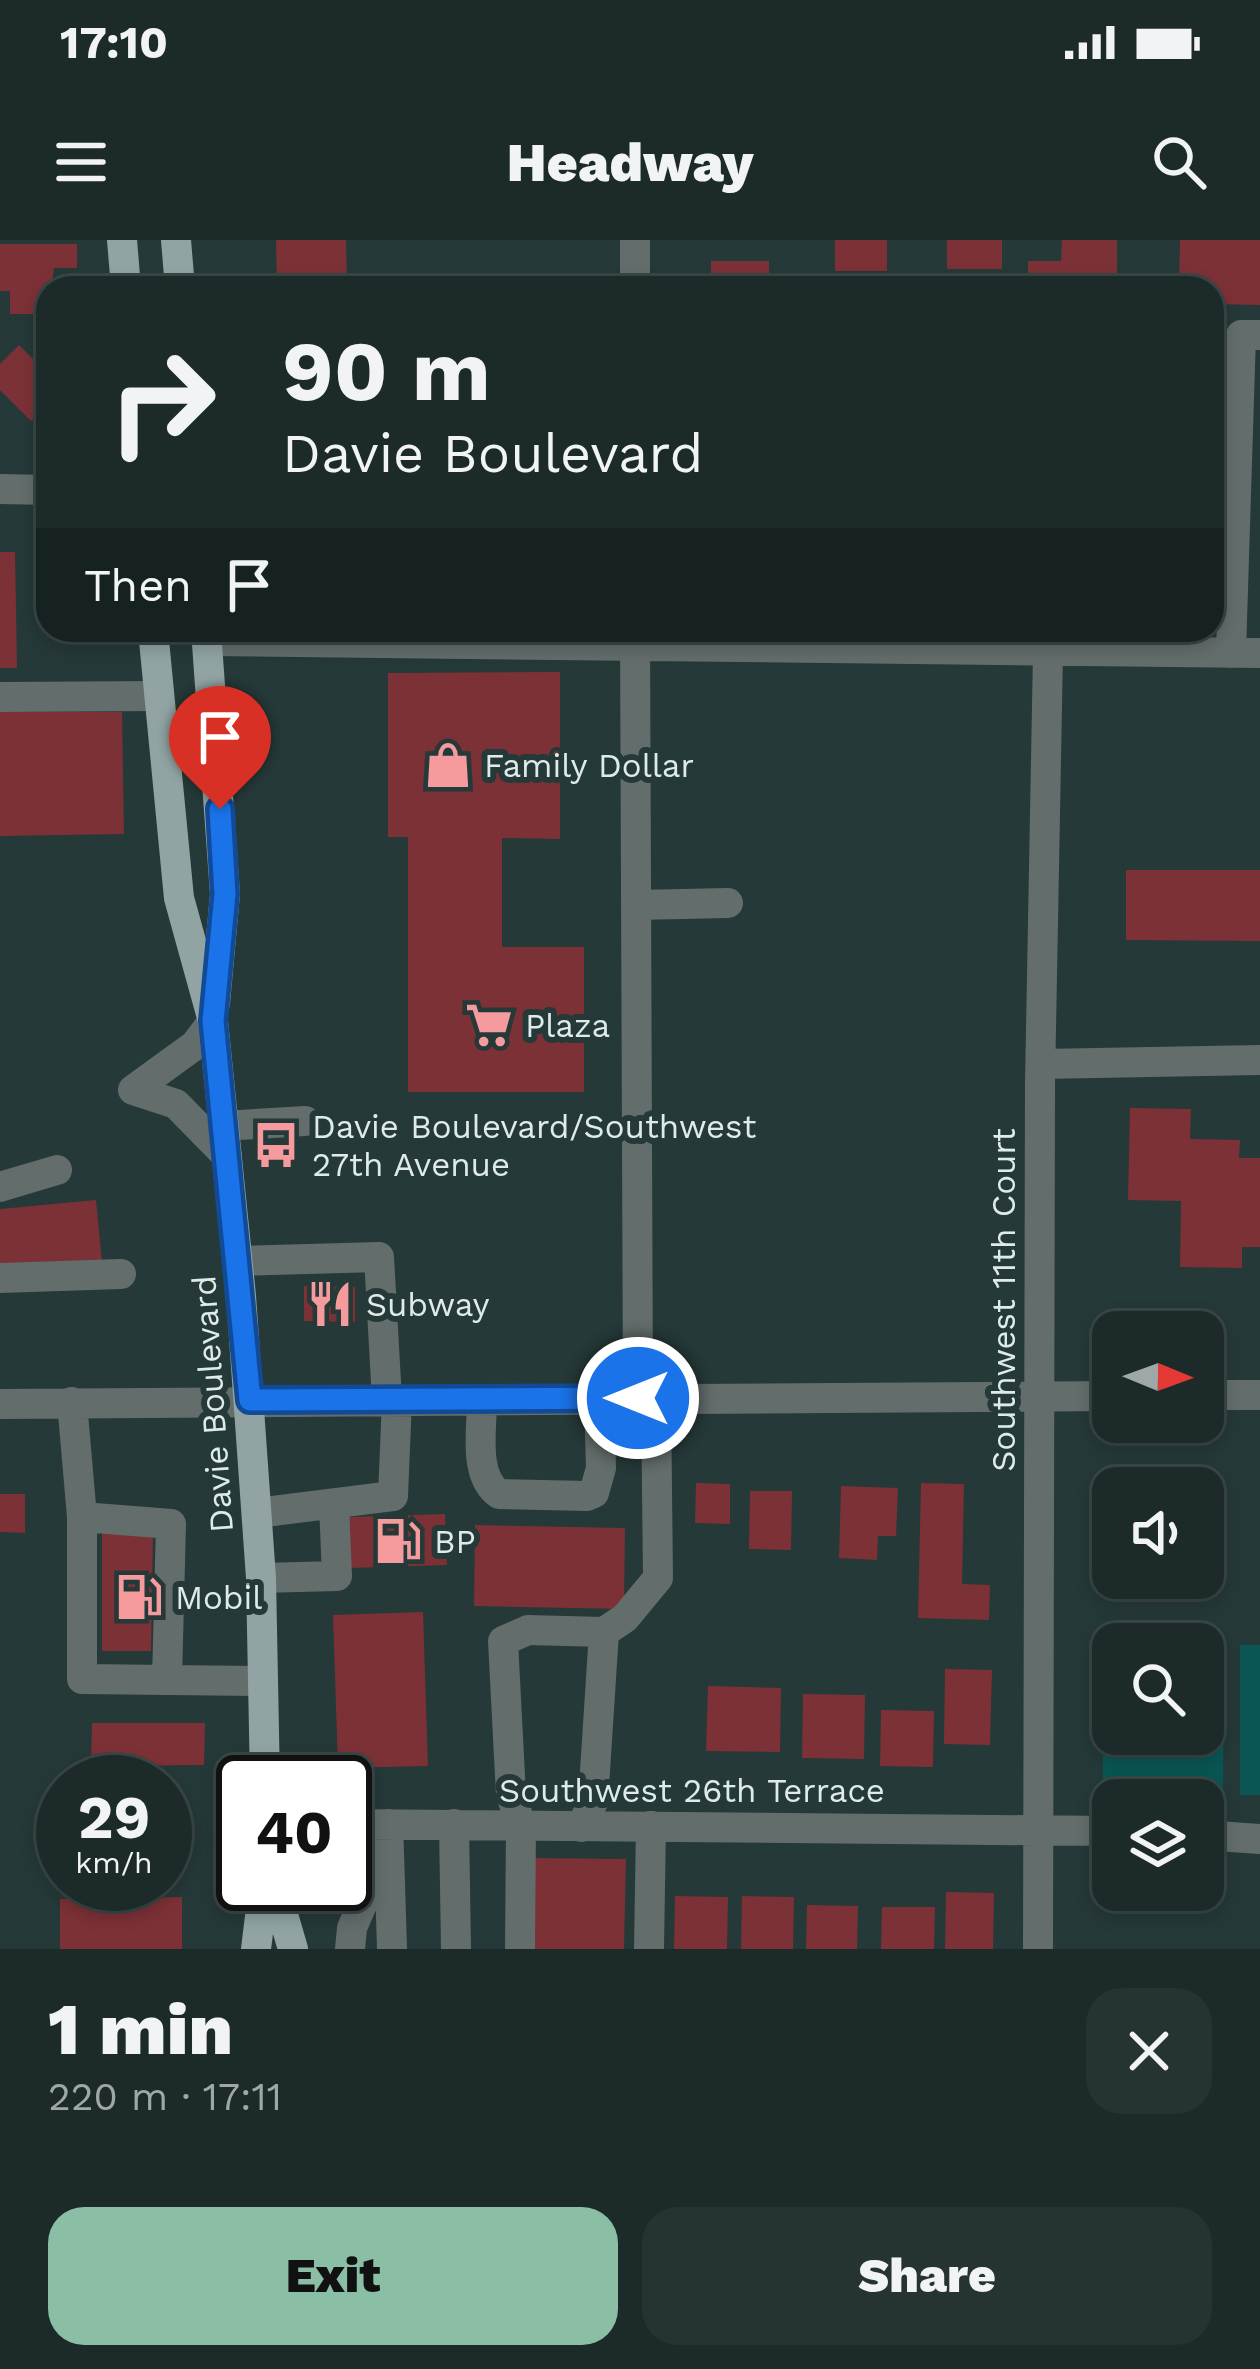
<!DOCTYPE html>
<html lang="en">
<head>
<meta charset="utf-8">
<style>
  :root { --surface:#1c2b2a; --page:#253332; --text:#f1f3f6; --muted:#a0a7a8; --line:#3a4747; --accent:#8abfa5 }
  body { margin:0; font-family:"Work Sans",sans-serif; background:var(--page); color:var(--text); height:100vh; display:flex; flex-direction:column; font-size:45px; white-space:nowrap }
  * { box-sizing:border-box; margin:0 }
  p { font-size:39px; color:var(--muted) }
  .icon { flex:none; width:66px; height:66px; fill:none; stroke:currentColor; stroke-width:2; stroke-linecap:round; stroke-linejoin:round }
  .map { position:relative; height:1709px; overflow:hidden }
  .panel { display:flex; flex-direction:column; background:var(--surface); flex:1 }
  .panel>* { flex:none }
  .guide { position:absolute; left:36px; top:36px; width:1188px; height:366px; border-radius:36px; box-shadow:0 6px 18px #0003,0 0 0 3px var(--line); background:#1c2b2a; color:var(--text); overflow:hidden }
  .needle { width:78px; rotate:91deg }
  .buttons { position:absolute; left:1092px; top:1071px; display:grid; gap:24px }
  .buttons a { display:grid; place-items:center; width:132px; height:132px; border-radius:24px; background:var(--surface); box-shadow:0 6px 18px #0003,0 0 0 3px var(--line); font-size:60px }
  .speed { position:absolute; left:36px; top:1515px; display:flex; gap:24px; font-size:60px; font-weight:700; text-align:center }
  .speed>* { display:grid; place-content:center; width:156px; height:156px; border-radius:50%; background:var(--surface); box-shadow:0 6px 18px #0003,0 0 0 3px var(--line); line-height:1 }
  .speed small { font-size:30px; font-weight:400 }
  .speed .limit { border:6px solid #111; border-radius:18px; background:#fff; color:#111 }
  .pin { position:absolute; display:grid; place-items:center; width:102px; height:102px; color:#fff; margin:-123px -51px; border-radius:50% 50% 50% 0; rotate:-45deg; box-shadow:0 0 12px #0007 }
  .pin .icon { rotate:45deg }
  .me { position:absolute; width:132px; margin:-66px; rotate:270deg; stroke-linejoin:round; filter:drop-shadow(0 0 9px #0008) }
  .turn { display:flex; align-items:center; gap:42px; height:252px; padding:0 48px; font-size:54px }
  .turn .icon { width:156px; height:156px; stroke-width:2.5 }
  .turn b { display:block; font-size:84px; line-height:102px }
  .then { display:flex; align-items:center; height:114px; padding:0 48px; background:#0003; gap:24px; font-size:45px }
  .round { display:grid; place-items:center; flex:none; width:126px; height:126px; border-radius:36px; background:var(--page) }
  .head { display:flex; align-items:center; justify-content:space-between; height:204px; padding:0 48px }
  h1 { font-size:72px; font-weight:800; line-height:90px }
  .primary-button { display:flex; gap:24px; margin-top:auto; padding:24px 48px }
  .primary-button a { flex:1; height:138px; border-radius:36px; background:var(--accent); color:#111; font-size:48px; font-weight:800; line-height:138px; text-align:center }
  .primary-button a+a { background:var(--page); color:var(--text) }
  .status { display:flex; justify-content:space-between; align-items:center; height:84px; padding:0 60px; background:var(--surface); direction:ltr }
  .status svg { height:33px; fill:currentColor }
  header { display:flex; justify-content:space-between; align-items:center; height:156px; padding:0 48px; background:var(--surface); font-size:54px; font-weight:800 }
  .map>svg:first-child { display:block }
  .green { fill:#095654 }
  .building { fill:#7c3136 }
  .lines { fill:none; stroke-linecap:round; stroke-linejoin:round }
  .minor { stroke:#636d6c; stroke-width:30 }
  .major { stroke:#91a4a3; stroke-width:30 }
  .route-casing { stroke:#114b97; stroke-width:30 }
  .route { stroke:#1a73e8; stroke-width:21 }
  .labels { text-anchor:middle; stroke-width:12; stroke-linejoin:round; paint-order:stroke }
  .poi-label { font-size:33px; fill:#dfebea; stroke:#253938; text-anchor:start }
  .street-label { font-size:33px; fill:#dfebea; stroke:#253938 }
</style>
</head>
<body>
<div class="status"><b>17:10</b><svg viewBox="0 0 49 12"><path d="M0 12V9h3v3zM5 12V6h3v6zM10 12V3h3v9zM15 12V0h3v12zM26 1h20v11H26zM47 4h2v5h-2z"/></svg></div>
<header><svg class="icon" aria-label="menu" viewBox="0 0 24 24"><path d="M4 6h16M4 12h16M4 18h16"/></svg>Headway<svg class="icon" aria-label="search" viewBox="0 0 24 24"><circle cx="10" cy="10" r="6"/><path d="M15 15l6 6"/></svg></header>
<div class="map">
<svg width="1260" height="1709" viewBox="0 0 1260 1709">
  <rect width="100%" height="100%" fill="#253938"/>
  <path class="green" d="M1102,1404H1113V1494H1203V1404H1224L1223,1554H1103Z
    M1240,1405H1260V1555H1240Z"/>
  <path class="building" d="M276,0H346L347,48H277Z
    M835,0H887V31H835Z
    M947,0H1002V29H947Z
    M1062,0H1117V46L1028,45V21H1061Z
    M1180,0H1260V65L1212,64V48H1179Z
    M0,4H77V28H54L48,74H10V51H0Z
    M711,21H769V34H791V48H711Z
    M582,37L583,48H398V39Z
    M19,105L48,134V163L31,181L0,150V124Z
    M0,312H15L17,428H0Z
    M48,338V372L36,367Z
    M560,432V599L502,598V707H584V852H408V597H388V433Z
    M0,472H122L124,594L0,596Z
    M1126,630H1260V701L1126,700Z
    M1130,868L1191,869L1190,899L1240,900L1239,918H1260V1007H1242V1028L1180,1027L1181,961L1128,960Z
    M96,960L102,1022L0,1031V969Z
    M304,1046L355,1047V1082L304,1081Z
    M696,1243L730,1244V1284L695,1283Z
    M921,1243L964,1244L962,1344L990,1345L989,1380L918,1378Z
    M841,1246L898,1248L896,1296H878L877,1320L839,1318Z
    M750,1251H792L791,1310L749,1309Z
    M0,1254H25V1293L0,1292Z
    M445,1274L447,1325L351,1328L349,1277Z
    M475,1285L625,1288L624,1369L474,1366Z
    M102,1291L153,1292L151,1411H102Z
    M423,1372L428,1526L338,1528L333,1375Z
    M945,1429L992,1430L990,1505L944,1504Z
    M708,1446L781,1448L780,1512L706,1511Z
    M803,1454L865,1455L864,1519L802,1518Z
    M881,1470L934,1471L933,1527L880,1526Z
    M92,1483H205L204,1525L91,1526Z
    M528,1618L626,1619L624,1709H527Z
    M946,1652L994,1653L993,1709H945Z
    M675,1656L728,1657L727,1709H674Z
    M742,1656L794,1657L793,1709H741Z
    M182,1657V1709H60V1659Z
    M807,1665L858,1666L857,1709H806Z
    M882,1667H935L934,1709H881Z"/>
  <g class="lines">
    <path class="minor" d="M635,0V48
      M0,249L48,250
      M635,390L638,1158
      M207,401L1260,413
      M1231,413L1241,95H1260
      M0,457L159,456
      M636,665L728,663
      M1041,824L1260,820
      M133,850L176,864L227,916
      M133,850L195,805L213,781
      M224,886L305,881
      M0,947L57,930
      M237,1021L379,1017L387,1160
      M0,1038L121,1034
      M1203,1155H1260
      M482,1160C482,1189 473,1236 499,1254L587,1256L594,1253L601,1228L599,1159
      M72,1162L82,1277L171,1284L167,1440
      M0,1164L1113,1156
      M257,1273L393,1256L397,1160
      M82,1277V1439L263,1441
      M261,1338L337,1336L334,1264
      M604,1392L625,1378L658,1338L656,1158
      M345,1584L1113,1591
      M454,1584L456,1709
      M1203,1595L1260,1599
      M390,1643L392,1709
      M350,1709L352,1688L366,1655L390,1643L388,1584
      M520,1709L521,1585L511,1555L503,1401L528,1390L604,1392L593,1562L581,1587
      M649,1709L651,1586
      M1038,1709L1040,843L1048,412"/>
    <path class="major" d="M122,0L126,48
      M176,0L180,48
      M153,390L179,658L213,781L241,1056L261,1338L265,1542
      M206,390L225,654L215,763
      M274,1644L293,1709
      M256,1709L264,1644"/>
  </g>
  <g class="lines">
    <defs>
      <path id="route" d="M220,569L225,654L213,781L250,1160L638,1158"/>
    </defs>
    <use href="#route" class="route-casing"/>
    <use href="#route" class="route"/>
  </g>
  <defs>
    <symbol id="shop-bare" viewBox="-9 -9 18 18"><path d="M-5-2.5h2.3a2.7 3.5 0 0 1 5.4 0H5L5.5 6h-11ZM-1.5-2.5h3a1.5 2.3 0 0 0-3 0Z" fill="#f59b9d" stroke="#253938" stroke-width="2.5" paint-order="stroke"/></symbol>
    <symbol id="supermarket-bare" viewBox="-9 -9 18 18"><path d="M-6-5.5h2.5l.6 2H6L4.5 2H-2.5L-4.4-4H-6ZM-1.5 3.2a1.3 1.3 0 1 0 .1 0ZM3 3.2a1.3 1.3 0 1 0 .1 0Z" fill="#f59b9d" stroke="#253938" stroke-width="2.5" paint-order="stroke"/></symbol>
    <symbol id="bus-bare" viewBox="-9 -9 18 18"><path d="M-5-6H5V4H4V6H2V4H-2V6H-4V4H-5ZM-3.5-4V0h7V-4ZM-3.5 1.2v1.5H-2V1.2ZM2 1.2v1.5H3.5V1.2Z" fill="#f59b9d" stroke="#253938" stroke-width="2.5" paint-order="stroke"/></symbol>
    <symbol id="restaurant-bare" viewBox="-9 -9 18 18"><path d="M-5-6h1v4h1v-4h1v4h1v-4h1v5L-1.5 .5V6h-2V.5L-5-1ZM5-6V6H3V1.5H1.5Q1.5-4 5-6Z" fill="#f59b9d" stroke="#253938" stroke-width="2.5" paint-order="stroke"/></symbol>
    <symbol id="fuel-bare" viewBox="-9 -9 18 18"><path d="M-5.5-6h7V0h2V4h1.3V-2.5L3-4.5l.8-.8L6-3V5H2.5V1h-1V6h-7ZM-4.2-4.7v3.2H.2V-4.7Z" fill="#f59b9d" stroke="#253938" stroke-width="2.5" paint-order="stroke"/></symbol>
  </defs>
  <g fill-rule="evenodd">
    <use href="#shop-bare" x="415" y="492" width="66" height="66"/>
    <use href="#supermarket-bare" x="456" y="752" width="66" height="66"/>
    <use href="#bus-bare" x="243" y="872" width="66" height="66"/>
    <use href="#restaurant-bare" x="297" y="1031" width="66" height="66"/>
    <use href="#fuel-bare" x="365" y="1268" width="66" height="66"/>
    <use href="#fuel-bare" x="106" y="1324" width="66" height="66"/>
  </g>
  <g class="labels">
    <g class="poi-label">
      <text x="484" y="537">Family Dollar</text>
      <text x="525" y="797">Plaza</text>
      <text x="312" y="898">Davie Boulevard/Southwest<tspan x="312" dy="38">27th Avenue</tspan></text>
      <text x="366" y="1076">Subway</text>
      <text x="434" y="1313">BP</text>
      <text x="175" y="1369">Mobil</text>
    </g>
    <g class="street-label">
      <text transform="translate(1003 1060) rotate(-90)" y="12">Southwest 11th Court</text>
      <text transform="translate(212 1164) rotate(-94)" y="12">Davie Boulevard</text>
      <text x="692" y="1562">Southwest 26th Terrace</text>
    </g>
  </g>
</svg>
<div class="buttons">
<a><svg class="needle" viewBox="-14 -14 28 28"><path d="M0-13l5 13h-10z" fill="#e53935"/><path d="M0 13l5-13h-10z" fill="#a0a7a8"/></svg></a>
<a><svg class="icon" aria-label="sound" viewBox="0 0 24 24"><path d="M4 9h4l5-4v14l-5-4H4zM17 9q2 3 0 6"/></svg></a>
<a><svg class="icon" aria-label="search" viewBox="0 0 24 24"><circle cx="10" cy="10" r="6"/><path d="M15 15l6 6"/></svg></a>
<a><svg class="icon" aria-label="layers" viewBox="0 0 24 24"><path d="M12 4l9 5-9 5-9-5zM3 14l9 5 9-5"/></svg></a>
</div>
<div class="speed"><div>29<small>km/h</small></div><div class="limit">40</div></div>
<div class="pin" style="left:220px;top:569px;background:#d93025"><svg class="icon" aria-label="arrive" viewBox="0 0 24 24"><path d="M6 21V4h12l-3 4 3 4H6"/></svg></div>
<svg class="me" style="left:638px;top:1158px" viewBox="-20 -20 40 40"><circle r="17" fill="#1a73e8" stroke="#fff" stroke-width="3"/><path d="M0-11L8 9 0 5-8 9z" fill="#fff"/></svg>
<div class="guide">
<div class="turn"><svg class="icon" aria-label="right" viewBox="0 0 24 24"><path d="M7 20v-9h11M14 6l5 5-5 5"/></svg><div><b>90 m</b>Davie Boulevard</div></div>
<div class="then">Then<svg class="icon" aria-label="arrive" viewBox="0 0 24 24"><path d="M6 21V4h12l-3 4 3 4H6"/></svg></div>
</div>
</div>
<section class="panel">
<div class="head"><div><h1>1 min</h1><p>220 m · 17:11</p></div><a class="round"><svg class="icon" aria-label="close" viewBox="0 0 24 24"><path d="M6 6l12 12M18 6L6 18"/></svg></a></div>
<div class="primary-button"><a>Exit</a><a>Share</a></div>
</section>
</body>
</html>
